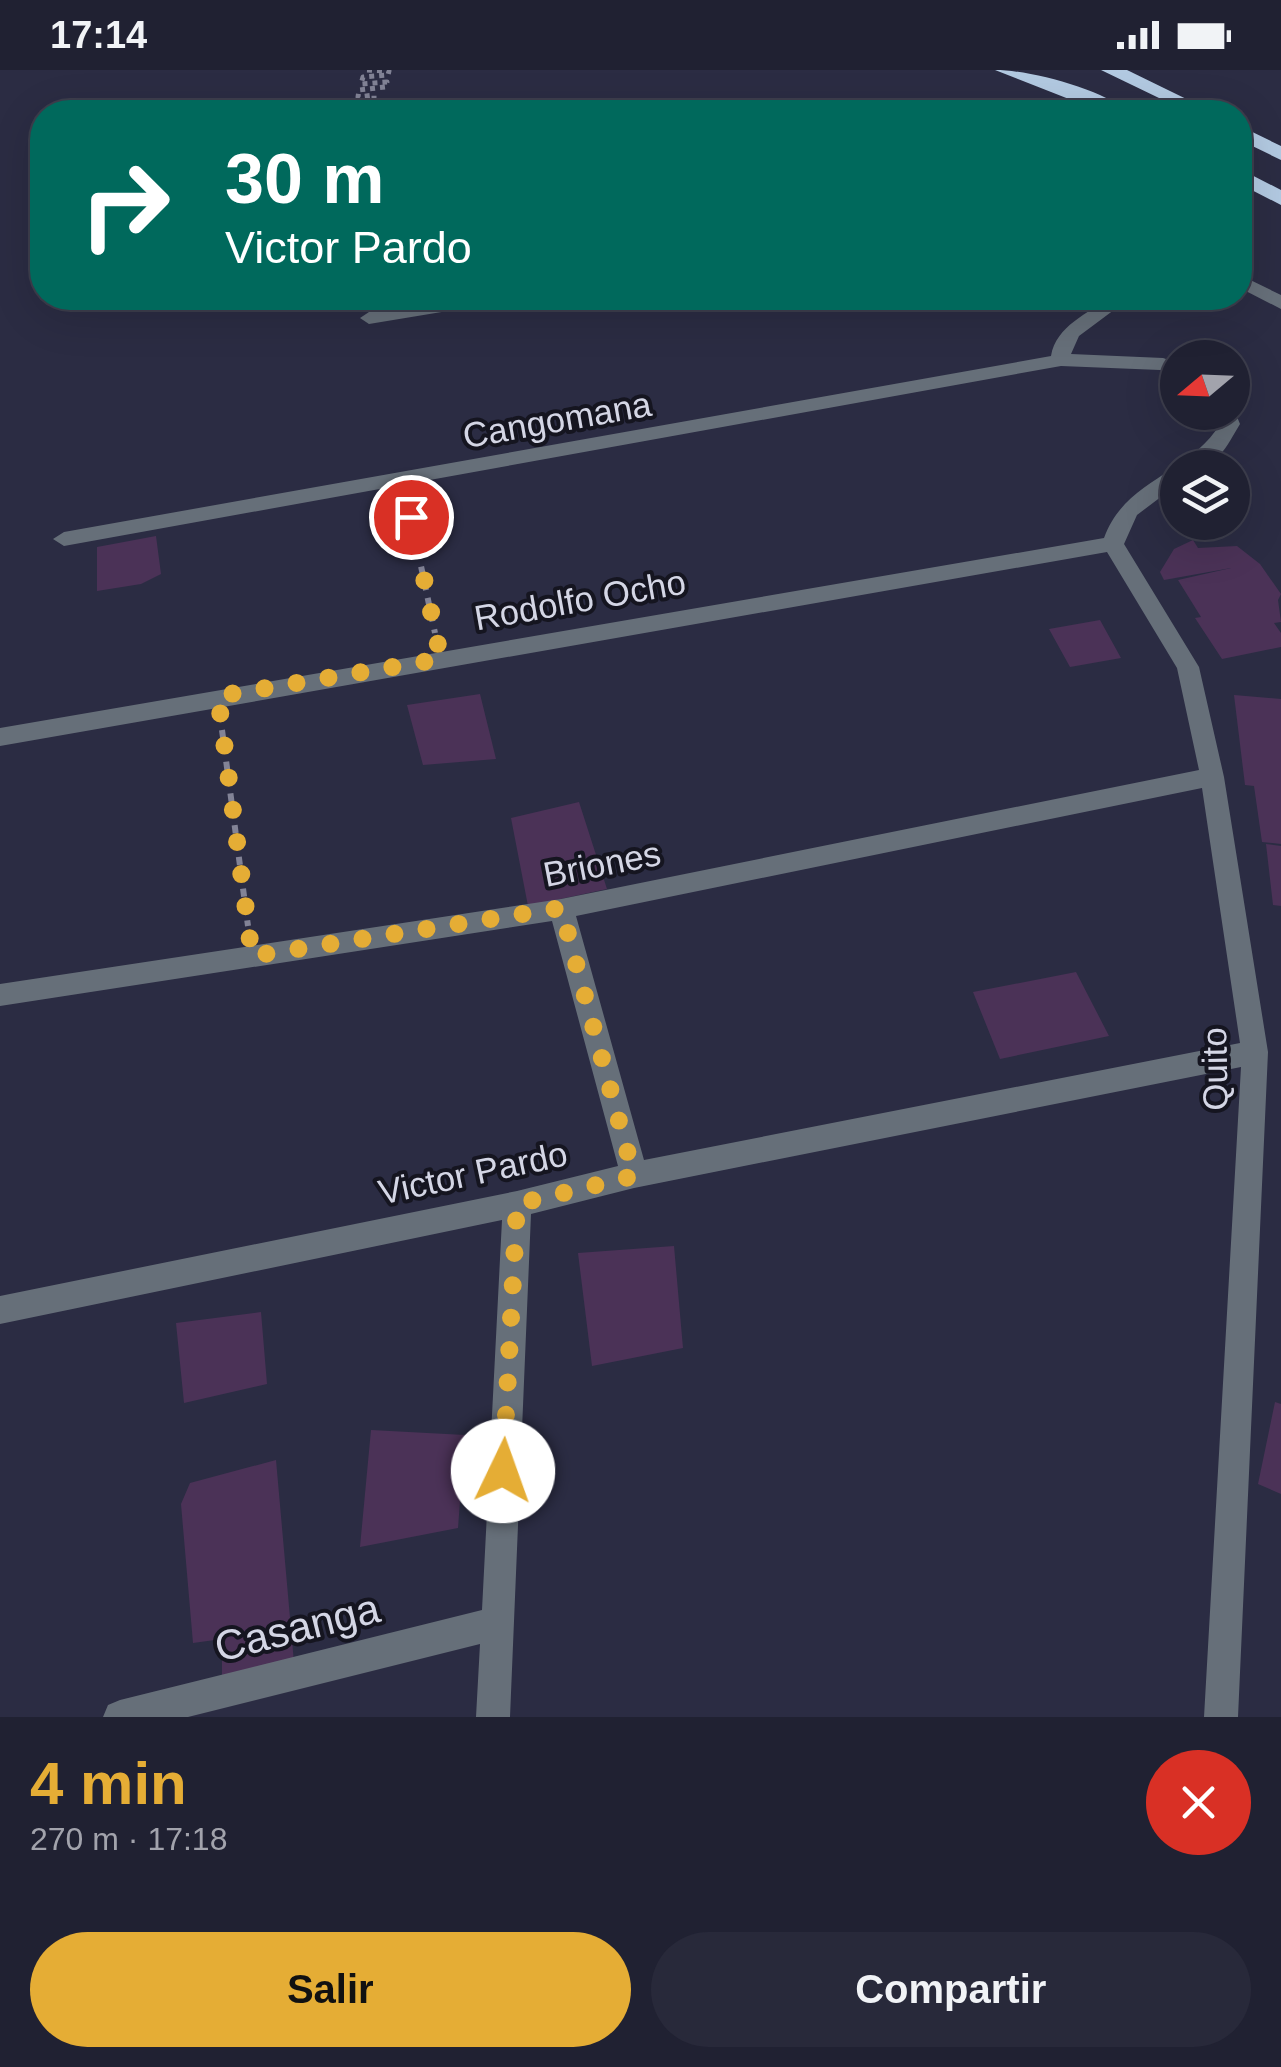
<!DOCTYPE html>
<html lang="es">
<head>
<meta charset="utf-8">
<style>
  :root { --surface:#202132; --page:#28293a; --text:#f1f3f6; --muted:#a2a3ac; --line:#3d3e4d; --accent:#e5ad35 }
  body { margin:0; font-family:Helvetica,sans-serif; background:var(--page); color:var(--text); height:100vh; display:flex; flex-direction:column; font-size:38px; white-space:nowrap }
  * { box-sizing:border-box; margin:0 }
  p { font-size:32px; color:var(--muted) }
  .icon { flex:none; width:55px; height:55px; fill:none; stroke:currentColor; stroke-width:2; stroke-linecap:round; stroke-linejoin:round }
  .map { position:relative; height:1647px; overflow:hidden }
  .side { display:flex; flex-direction:column; background:var(--surface); flex:1 }
  .side>* { flex:none }
  .hud { position:absolute; left:30px; top:30px; width:1222px; height:210px; border-radius:40px; box-shadow:0 10px 40px #0002,0 0 0 2px var(--line); background:#00695c; color:#fff; overflow:hidden }
  .needle { width:65px; rotate:251deg }
  .tools { position:absolute; left:1160px; top:270px; display:grid; gap:20px }
  .tools a { display:grid; place-items:center; width:90px; height:90px; border-radius:50%; background:var(--surface); box-shadow:0 10px 40px #0002,0 0 0 2px var(--line); font-size:50px }
  .pin { position:absolute; display:grid; place-items:center; width:85px; height:85px; color:#fff; margin:-42px; border:5px solid #fff; border-radius:50%; box-shadow:0 2px 10px #0007 }
  .me { position:absolute; width:110px; margin:-55px; rotate:3deg; stroke-linejoin:round; filter:drop-shadow(0 0 8px #0008) }
  .turn { display:flex; align-items:center; gap:35px; height:210px; padding:0 30px; font-size:45px }
  .turn .icon { width:130px; height:130px; stroke-width:2.5 }
  .turn b { display:block; font-size:70px; line-height:85px }
  .round { display:grid; place-items:center; flex:none; width:105px; height:105px; border-radius:52px; background:var(--page) }
  .overview { display:flex; align-items:center; justify-content:space-between; height:170px; padding:0 30px }
  h1 { font-size:60px; font-weight:600; line-height:75px; color:var(--accent) }
  .cta { display:flex; gap:20px; margin-top:auto; padding:20px 30px }
  .cta a { flex:1; height:115px; border-radius:60px; background:var(--accent); color:#111; font-size:40px; font-weight:600; line-height:115px; text-align:center }
  .cta a+a { background:var(--page); color:var(--text) }
  .status { display:flex; justify-content:space-between; align-items:center; height:70px; padding:0 50px; background:var(--surface); direction:ltr }
  .status svg { height:28px; fill:currentColor }
  .map>svg:first-child { display:block }
  .building { fill:#4b3257 }
  .lines { fill:none; stroke-linecap:round; stroke-linejoin:round }
  .path-far1 { stroke:#828396; stroke-width:5; stroke-dasharray:5 5; stroke-linecap:butt }
  .path { stroke:#828396; stroke-width:6; stroke-dasharray:8 8; stroke-linecap:butt }
  .minor { fill:#666f79; fill-rule:evenodd }
  .highway { fill:#b2c9e1; fill-rule:evenodd }
  .route { stroke:#e5ad35; stroke-width:18; stroke-dasharray:0 32.4 }
  .labels { text-anchor:middle; stroke-width:8; stroke-linejoin:round; paint-order:stroke }
  .street-label { font-size:35px; fill:#d4d6e5; stroke:#151520 }
  .near-street-label { font-size:42px; fill:#d4d6e5; stroke:#151520 }
</style>
</head>
<body>
<div class="status"><b>17:14</b><svg viewBox="0 0 49 12"><path d="M0 12V9h3v3zM5 12V6h3v6zM10 12V3h3v9zM15 12V0h3v12zM26 1h20v11H26zM47 4h2v5h-2z"/></svg></div>
<div class="map">
<svg width="1281" height="1647" viewBox="0 0 1281 1647">
  <rect width="100%" height="100%" fill="#2b2c43"/>
  <path class="building" d="M156,466L161,504L141,514L97,521V477Z
    M1193,470L1198,478L1237,476L1260,494L1281,524L1278,530L1281,552L1274,553L1281,563V577L1222,589L1195,548L1201,547L1178,510L1231,498L1164,510L1160,502L1174,479Z
    M1100,550L1121,588L1070,597L1049,559Z
    M480,624L496,689L423,695L407,635Z
    M1234,625L1281,629V774L1262,772L1254,716L1245,715Z
    M579,732L607,819L528,836L511,748Z
    M1266,774L1281,776V836L1273,835Z
    M1076,902L1109,966L1000,989L973,922Z
    M674,1176L683,1278L592,1296L578,1183Z
    M261,1242L267,1314L184,1333L176,1253Z
    M1275,1332L1281,1334V1424L1258,1414Z
    M371,1360L465,1365L458,1458L360,1477Z
    M276,1390L295,1604L222,1622V1569L193,1573L181,1434L190,1413Z"/>
  <g class="lines">
    <path class="path-far1" d="M367,0L389,1L388,5L363,7L361,14L387,12L385,17L359,20L358,27L374,25V42"/>
    <path class="path" d="M408,434L435,563
      M222,660L248,856"/>
    <path class="minor" d="M1240,205L1281,225V239L1240,218Z
      M459,228H499L490,234L369,254L360,248L369,242Z
      M1110,228H1130L1079,266L1071,284L1163,288L1178,293V306L1160,300L1061,296L64,476L53,469L64,462L1051,286C1056,256 1088,243 1110,228Z
      M1233,337L1240,354C1221,386 1217,398 1178,398V414L1137,445L1124,474L1199,597L1224,707L1268,982L1238,1647H1204L1241,997L634,1118L531,1144L510,1647H476L480,1574L188,1647H103L108,1635L120,1630L482,1540L502,1150L0,1254V1226L517,1121L618,1096L552,851L0,936V914L561,829L1199,700L1177,598L1107,482L0,676V658L1104,468C1125,409 1190,404 1220,354L1216,342H1232ZM1202,718L1240,973L644,1090L576,846Z"/>
    <path class="highway" d="M995,0C1030,0 1102,19 1128,42H1102Z
      M1101,0H1127L1213,42H1188Z
      M1240,56L1281,76V90L1240,70Z
      M1240,99L1281,120V135L1240,114Z"/>
  </g>
  <g class="lines">
    <path class="route" d="M411,447L441,589L218,626L252,886L561,838L634,1106L517,1134L503,1401"/>
  </g>
  <g class="labels">
    <g class="street-label">
      <text transform="translate(557 350) rotate(-10)" y="12">Cangomana</text>
      <text transform="translate(580 530) rotate(-10)" y="12">Rodolfo Ocho</text>
      <text transform="translate(602 794) rotate(-11)" y="12">Briones</text>
      <text transform="translate(1215 999) rotate(-91)" y="12">Quito</text>
      <text transform="translate(473 1103) rotate(-12)" y="12">Victor Pardo</text>
    </g>
    <g class="near-street-label">
      <text transform="translate(297 1557) rotate(-14)" y="15">Casanga</text>
    </g>
  </g>
</svg>
<div class="tools">
<a><svg class="needle" viewBox="-14 -14 28 28"><path d="M0-13l5 13h-10z" fill="#e53935"/><path d="M0 13l5-13h-10z" fill="#a2a3ac"/></svg></a>
<a><svg class="icon" aria-label="layers" viewBox="0 0 24 24"><path d="M12 4l9 5-9 5-9-5zM3 14l9 5 9-5"/></svg></a>
</div>
<div class="pin" style="left:411px;top:447px;background:#d93025"><svg class="icon" aria-label="arrive" viewBox="0 0 24 24"><path d="M6 21V4h12l-3 4 3 4H6"/></svg></div>
<svg class="me" style="left:503px;top:1401px" viewBox="-20 -20 40 40"><circle r="19" fill="#fff"/><path d="M0-13L10 11 0 6-10 11z" fill="#e5ad35"/></svg>
<div class="hud">
<div class="turn"><svg class="icon" aria-label="right" viewBox="0 0 24 24"><path d="M7 20v-9h11M14 6l5 5-5 5"/></svg><div><b>30 m</b>Victor Pardo</div></div>
</div>
</div>
<section class="side">
<div class="overview"><div><h1>4 min</h1><p>270 m · 17:18</p></div><a class="round" style="background:#d93025;color:#fff"><svg class="icon" aria-label="close" viewBox="0 0 24 24"><path d="M6 6l12 12M18 6L6 18"/></svg></a></div>
<div class="cta"><a>Salir</a><a>Compartir</a></div>
</section>
</body>
</html>
